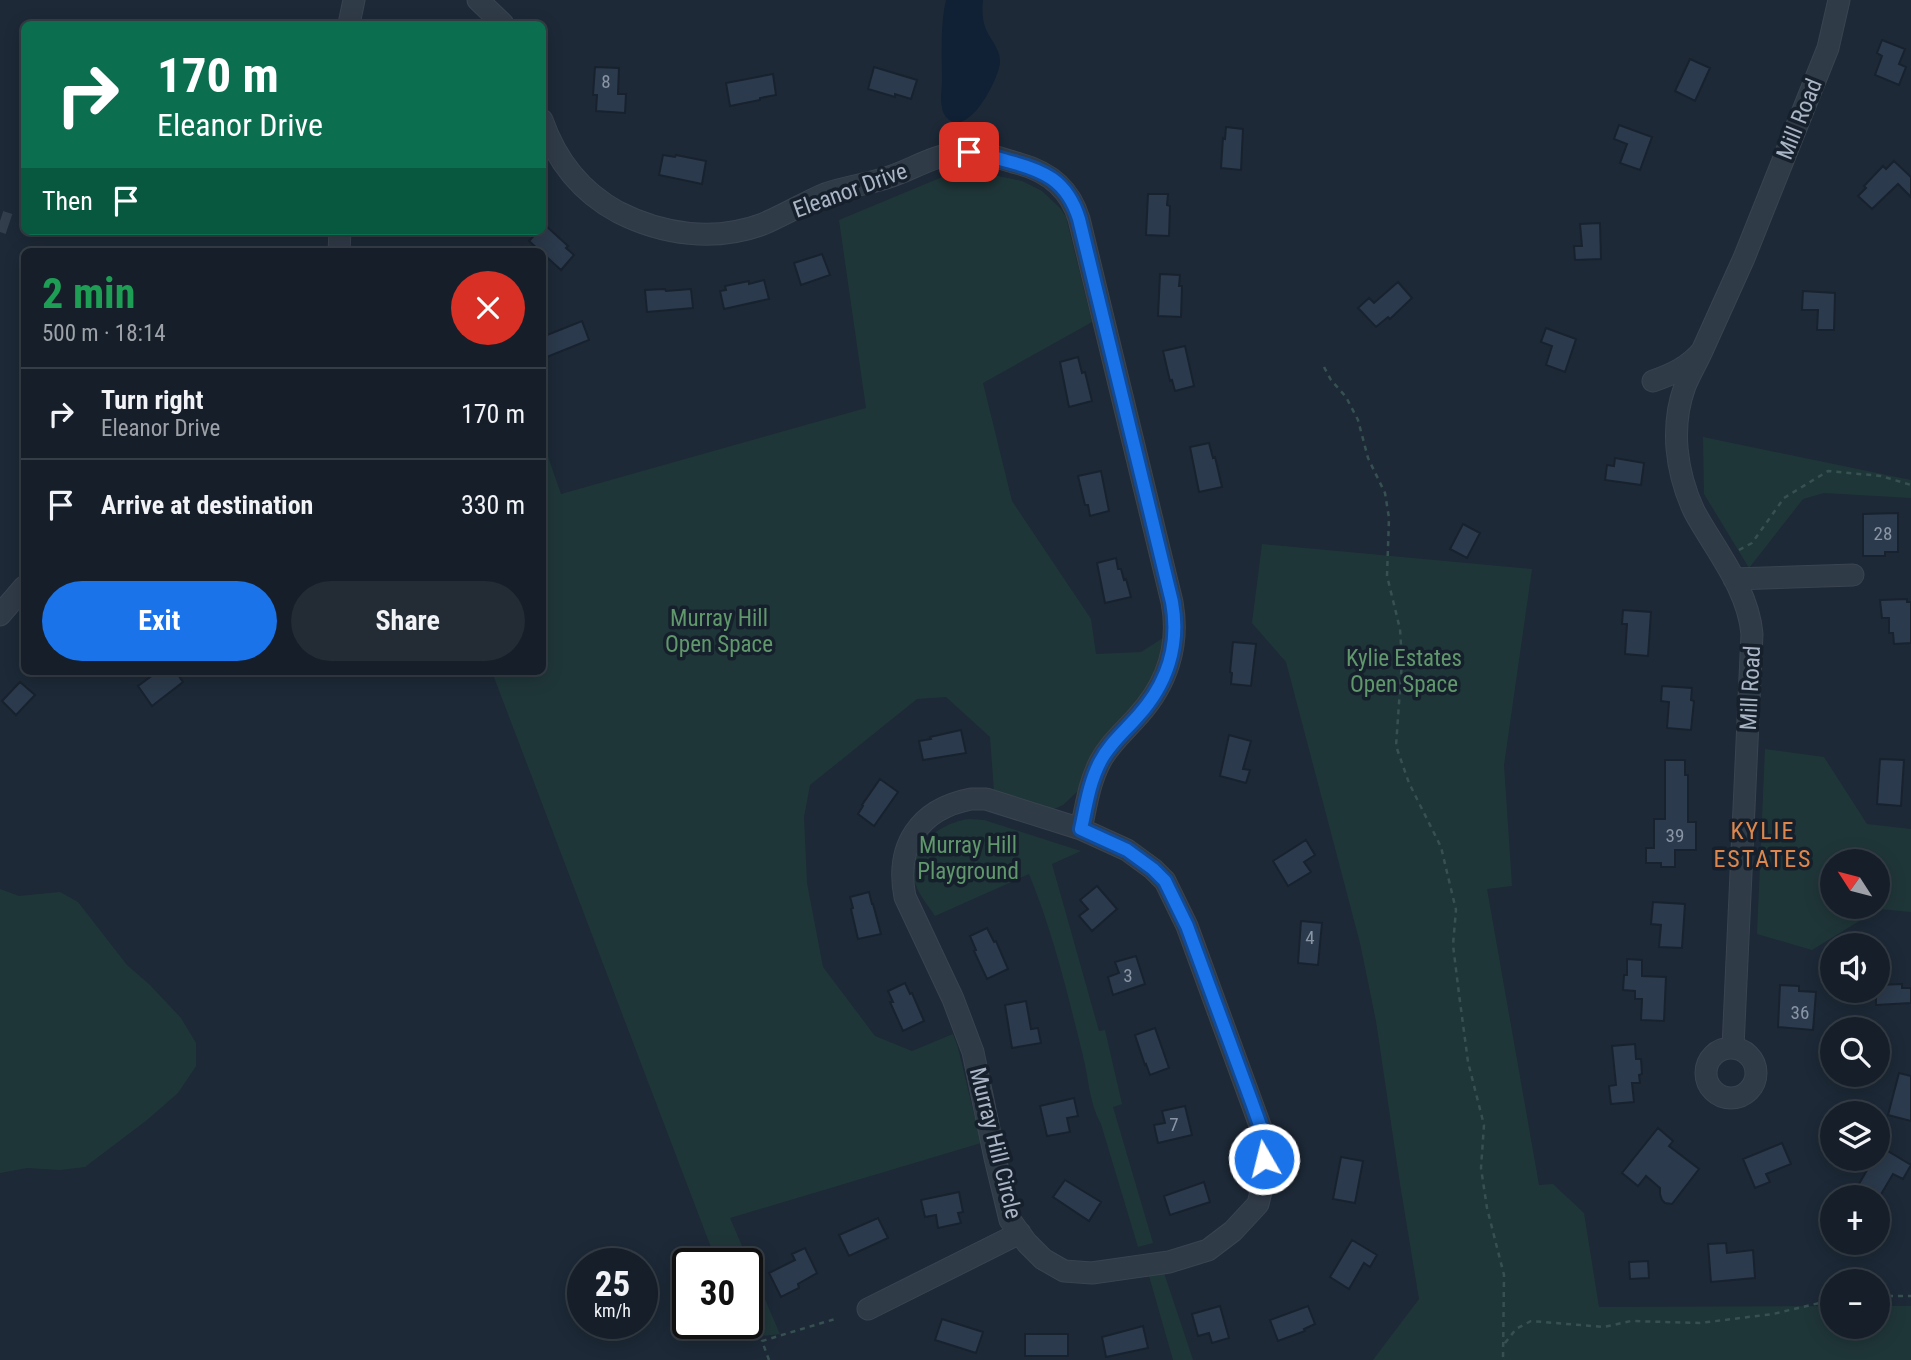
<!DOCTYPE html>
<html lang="en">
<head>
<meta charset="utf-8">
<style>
  :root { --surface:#161f29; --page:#232c35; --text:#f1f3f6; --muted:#9ea2a8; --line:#353d46; --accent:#1a73e8 }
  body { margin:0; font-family:"Roboto Condensed",sans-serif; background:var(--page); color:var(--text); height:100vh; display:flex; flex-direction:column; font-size:26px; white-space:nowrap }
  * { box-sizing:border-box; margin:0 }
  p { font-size:23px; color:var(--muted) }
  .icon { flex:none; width:38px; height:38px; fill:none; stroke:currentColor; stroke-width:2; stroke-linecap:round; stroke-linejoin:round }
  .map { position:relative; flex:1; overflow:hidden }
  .panel { position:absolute; left:21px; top:248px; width:525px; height:427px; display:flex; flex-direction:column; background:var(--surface); border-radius:10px; box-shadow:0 4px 18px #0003,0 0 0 2px var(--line) }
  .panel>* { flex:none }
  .guide { position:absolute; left:21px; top:21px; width:525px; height:214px; border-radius:10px; box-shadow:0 4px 18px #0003,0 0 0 2px var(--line); background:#0b6e4f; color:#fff; overflow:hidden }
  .needle { width:46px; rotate:306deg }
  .controls { position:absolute; left:1820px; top:849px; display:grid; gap:14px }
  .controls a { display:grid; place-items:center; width:70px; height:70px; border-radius:50%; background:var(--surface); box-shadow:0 4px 18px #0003,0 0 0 2px var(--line); font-size:35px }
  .speed { position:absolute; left:567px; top:1248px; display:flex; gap:14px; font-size:35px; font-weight:700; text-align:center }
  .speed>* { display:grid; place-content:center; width:91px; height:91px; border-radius:50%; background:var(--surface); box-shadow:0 4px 18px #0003,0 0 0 2px var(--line); line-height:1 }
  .speed small { font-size:18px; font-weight:400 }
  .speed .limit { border:4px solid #111; border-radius:10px; background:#fff; color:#111 }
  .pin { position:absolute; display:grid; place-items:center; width:60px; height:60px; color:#fff; margin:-30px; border-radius:14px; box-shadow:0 4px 10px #0006 }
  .me { position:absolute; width:77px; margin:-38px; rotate:352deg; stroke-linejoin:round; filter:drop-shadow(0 0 5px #0008) }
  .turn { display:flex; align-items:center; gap:24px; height:147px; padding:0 21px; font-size:32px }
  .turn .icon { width:91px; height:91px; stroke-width:2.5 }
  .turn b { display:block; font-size:49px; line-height:60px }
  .then { display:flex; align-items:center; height:66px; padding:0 21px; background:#0003; gap:14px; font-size:26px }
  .round { display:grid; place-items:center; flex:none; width:74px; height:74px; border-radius:37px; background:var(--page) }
  .headline { display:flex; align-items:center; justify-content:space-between; height:119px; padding:0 21px }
  h1 { font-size:42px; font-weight:700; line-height:52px; color:#1e9e55 }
  .cta { display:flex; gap:14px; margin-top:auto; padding:14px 21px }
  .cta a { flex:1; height:80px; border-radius:42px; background:var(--accent); color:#fff; font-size:28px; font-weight:700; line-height:80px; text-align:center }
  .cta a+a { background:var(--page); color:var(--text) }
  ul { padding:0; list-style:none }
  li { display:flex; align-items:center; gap:21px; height:91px; padding:0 21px; border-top:2px solid var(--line) }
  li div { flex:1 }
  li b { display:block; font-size:26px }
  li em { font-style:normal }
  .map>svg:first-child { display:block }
  .green { fill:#1f3638; fill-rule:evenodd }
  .water { fill:#102135 }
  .building { fill:#2b3a4c; stroke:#18222e; stroke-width:2 }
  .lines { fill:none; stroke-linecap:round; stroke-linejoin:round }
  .minor-tunnel { stroke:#323e4c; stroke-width:21; stroke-dasharray:21 10; stroke-linecap:butt }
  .minor-casing { stroke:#3a4451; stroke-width:23 }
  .path { stroke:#375051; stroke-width:2.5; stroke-dasharray:5 5; stroke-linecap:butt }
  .minor { stroke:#303b48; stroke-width:21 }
  .route-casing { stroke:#114b97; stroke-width:18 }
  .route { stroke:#1a73e8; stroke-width:12 }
  .labels { text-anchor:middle; stroke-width:7; stroke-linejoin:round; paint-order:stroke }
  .number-label { font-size:19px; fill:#8995a6 }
  .street-label { font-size:23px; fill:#aab5c5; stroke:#16202c }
  .park-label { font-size:23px; fill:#60976b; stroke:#16202c }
  .neighbourhood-label { font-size:24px; letter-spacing:2px; fill:#dd874d; stroke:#16202c }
</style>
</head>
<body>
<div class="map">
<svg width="1911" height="1360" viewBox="0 0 1911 1360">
  <rect width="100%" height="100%" fill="#1d2937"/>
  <path class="green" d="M959,170L979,172L1022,181L1042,191L1060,208L1066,217L1092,322L983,383L1012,501L1091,619L1096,654L1141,652L1163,638L1162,654L1156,676L1087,773L1077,792L1063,805L1052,810L994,792L990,737L946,697L917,699L810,785L804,817L807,883L823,967L875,1036L912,1051L953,1034L958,1048L981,1143L730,1218L780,1334L745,1338L740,1323H747V1264L717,1263L492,672H542L543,442L561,494L866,408L839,220Z
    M1703,437L1911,480V498L1824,493L1803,499L1749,568L1704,494Z
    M1262,544L1532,569L1504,765L1512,886L1487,889L1539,1185L1553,1184L1584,1213L1599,1307L1832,1306V1326H1878V1306H1911V1360H1373L1419,1299L1400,1184L1376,1021L1360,943L1286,662L1252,623Z
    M1765,749L1824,757L1867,824L1911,829V912L1879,909L1812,950L1757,934ZM1832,861H1878V906H1832Z
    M969,819L984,820L1081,851L1052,864L1099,1031L1105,1030L1122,1104L1113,1107L1153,1243L1138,1247L1101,1124C1089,1103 1089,1079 1083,1056C1068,995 1053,932 1029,874L935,916C929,907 921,897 917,888C902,852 937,823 969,819Z
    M0,889L19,896L60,892L78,902L127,965L150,985L181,1018L196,1043V1066L178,1093L147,1120L85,1167L60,1170L27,1168L0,1173Z
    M1164,1273L1193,1360H1173L1149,1276Z"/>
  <path class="water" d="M946,0H983C982,9 982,18 985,27C989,38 1000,48 1000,61C1001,75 968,142 946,117C944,114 942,111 942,107C940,99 942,89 942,81C942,55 940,25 946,0Z"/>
  <path class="building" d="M1882,40L1905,49L1899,64L1906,67L1899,85L1875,75L1882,56L1877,53Z
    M1690,59L1710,68L1695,101L1675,91Z
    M595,67L619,68L618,94H626L625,113L596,111L597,95H593Z
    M874,67L917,80L911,99L895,94V97L868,89Z
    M773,74L776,95L760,98V100L730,106L726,83Z
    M1619,125L1652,137L1640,170L1620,163L1627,144L1614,139Z
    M1226,127L1243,129L1241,170L1221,168L1223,138L1225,139Z
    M663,155L675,157L676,155L706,161L702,184L659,175Z
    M1894,161L1911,177V197L1898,184L1872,209L1858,196L1866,188L1864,186L1883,166L1886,169Z
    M1148,194H1168L1167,205L1170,206L1169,236L1146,235Z
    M1600,223L1601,259L1575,260L1574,246H1582L1580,224Z
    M544,224L568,246L566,248L574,255L561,270L529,241L538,231H542Z
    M822,254L830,275L801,285L794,263Z
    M1160,274L1180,275L1179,286H1182L1181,317L1158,316Z
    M764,280L769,299L724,309L720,291L726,290L725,286L749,281V284Z
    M1398,282L1412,298L1390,319L1388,317L1376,327L1358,308L1369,298L1374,303Z
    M665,289L666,291L691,289L693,308L647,312L645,290Z
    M1803,291L1835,293L1834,330H1817L1818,310H1802Z
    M582,321L589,340L542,359V337Z
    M1546,328L1576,339L1565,372L1546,365L1552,346L1541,342Z
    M1185,346L1194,386L1175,391L1172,380L1170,381L1163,351Z
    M1078,357L1082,373L1085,372L1092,401L1069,407L1060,362Z
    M1209,443L1213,458L1215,457L1222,487L1199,492L1190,447Z
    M1615,458L1644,463L1641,485L1605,480L1607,465L1614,466Z
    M1101,471L1109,511L1090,516L1088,505H1085L1078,476Z
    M1898,513V552H1885V556H1863V514Z
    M1463,524L1480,533L1467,558L1450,549Z
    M1116,558L1118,569H1121L1124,580L1126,579L1131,597L1105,603L1097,563Z
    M1907,599V602H1911V643L1894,644L1893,633H1889V618H1882L1880,600Z
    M1623,610L1651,612L1648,656L1625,654L1627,624H1622Z
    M1233,642L1256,644L1251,686L1231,684L1232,673L1230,672Z
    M157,672H176L183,682L152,706L138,686Z
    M20,682L35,695L16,715L2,701Z
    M1662,686L1692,688L1691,700L1694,701L1691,730L1667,728L1669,702L1661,701Z
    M961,730L966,753L923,760L919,741L931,739L930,737Z
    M1229,735L1251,741L1243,769L1250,770L1246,783L1220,776Z
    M1880,759L1904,760L1901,806L1877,804Z
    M1665,760H1685V775H1688V822H1696V850H1675V867H1661V863H1646V848H1654V819H1665Z
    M880,779L898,792L874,826L858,814L863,806L862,805Z
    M1306,840L1315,855L1304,862L1311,872L1288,886L1273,861Z
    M1097,886L1117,909L1092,931L1079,916L1088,909L1080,900Z
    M869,892L872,904H873L881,934L858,939L851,909L853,908L850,897Z
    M1653,902L1685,904L1682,948L1659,947L1661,925L1651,924Z
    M1301,921L1322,923L1318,965L1298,963Z
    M987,928L994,942L996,941L1008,969L987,979L974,951L976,950L970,936Z
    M1136,956L1145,984L1113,995L1108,977L1119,973L1115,962Z
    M1627,959L1642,960V976L1666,977L1664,1021L1641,1020L1642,999H1635V991L1623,990L1624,975H1627Z
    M905,983L910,994L912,993L924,1021L903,1031L890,1002H893L888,991Z
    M1902,984V988H1911V1003L1876,1005V990H1878V985Z
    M1780,985L1799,986V991L1816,992L1813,1030L1778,1027Z
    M1026,1001L1031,1029L1038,1028L1041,1043L1012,1048L1005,1005Z
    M1155,1028L1169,1068L1150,1075L1146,1064L1145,1065L1135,1035Z
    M1635,1044L1636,1059H1641L1642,1074L1639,1075L1640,1083H1632L1634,1102L1611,1104L1609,1086L1616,1085L1612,1046Z
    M1899,1073L1911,1076V1121L1888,1115Z
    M1074,1098L1078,1116L1067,1118L1070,1132L1047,1136L1040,1106Z
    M1185,1106L1192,1135L1158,1143L1154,1125L1165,1123L1162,1111Z
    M1658,1128L1673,1141L1669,1146L1699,1169L1672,1204L1665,1203L1662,1200L1660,1194V1188L1646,1176L1638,1186L1622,1173Z
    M1782,1143L1791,1164L1766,1174L1770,1182L1755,1188L1743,1159Z
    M1881,1147L1911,1165L1903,1179L1893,1174L1880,1196L1859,1184L1874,1158H1878V1153Z
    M1341,1157L1363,1161L1355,1203L1333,1199Z
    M1065,1180L1101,1202L1089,1221L1053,1197Z
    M1204,1182L1210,1202L1170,1215L1164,1196Z
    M959,1192L963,1212L958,1213L961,1223L938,1228L936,1215L925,1217L921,1200Z
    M878,1218L888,1238L849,1256L839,1235Z
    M1352,1240L1377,1255L1370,1267L1364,1263L1349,1289L1330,1277Z
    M1726,1243L1727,1253L1753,1250L1755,1278L1711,1282L1708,1244Z
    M805,1248L817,1273L798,1284L799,1288L781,1297L769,1273L795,1260L792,1254Z
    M1648,1261L1649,1278L1630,1279L1629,1262Z
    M1220,1306L1229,1338L1212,1343L1209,1333L1198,1336L1192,1314Z
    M1308,1306L1315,1324L1304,1329L1305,1331L1278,1341L1270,1320Z
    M942,1319L983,1332L976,1353L935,1340Z
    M1143,1326L1148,1348L1106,1357L1102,1337Z
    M1025,1334H1068V1356H1025Z"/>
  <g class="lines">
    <path class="minor-tunnel" d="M0,221L9,224"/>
    <defs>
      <path id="minor" d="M478,0L503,24
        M349,24L354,0
        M542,120C556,160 581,192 618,212C663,235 715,242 763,224C784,215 804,203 825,194C847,186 871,184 892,176C914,168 938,154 962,152C981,151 1001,159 1020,164C1049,172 1070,189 1079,219L1172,602C1180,645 1167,684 1138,716C1125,731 1109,744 1100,762C1089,783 1086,807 1081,829
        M339,252L340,231
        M1702,351C1697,362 1690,374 1685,386C1670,427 1676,472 1694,511C1715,550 1748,588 1752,634L1733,1047
        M1653,381C1673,374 1688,367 1702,351L1744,258L1828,48L1839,0
        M1734,579L1853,575
        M0,615L24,587
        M971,799H986L1081,829L1127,850L1153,869L1165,881L1187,926L1265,1139L1264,1179L1258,1204L1233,1231L1208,1250L1169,1262L1092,1273L1064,1271L1043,1259L1027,1243L1010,1220L995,1158L973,1052L953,999L905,897C895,846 919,809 971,799Z
        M1706 1073a25 25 0 1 1 50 0a25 25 0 1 1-50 0Z
        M868,1309L1020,1233"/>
    </defs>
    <use href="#minor" class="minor-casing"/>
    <path class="path" d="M1324,367L1331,380L1346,397L1358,420L1368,458L1385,493L1389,518L1387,576L1400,629L1402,661L1396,746L1409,783L1441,847L1456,910L1453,945L1459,994L1468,1062L1484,1125L1481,1168L1487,1208L1504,1275L1503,1360
      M1739,550L1752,543L1784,498L1828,471L1881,476L1911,485
      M1878,1296H1911
      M1505,1343L1516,1329L1531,1321L1604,1327L1631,1321L1700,1323L1773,1314L1832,1300
      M769,1360L762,1341L835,1319"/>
    <use href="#minor" class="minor"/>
  </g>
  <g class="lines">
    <defs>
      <path id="route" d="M969,152C982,154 994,157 1007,161C1043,170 1067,180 1079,219L1172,602C1180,645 1167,684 1138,716C1125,731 1109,744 1100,762C1089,783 1086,807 1081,829L1127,850L1153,869L1165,881L1187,926L1251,1100L1265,1139L1264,1159"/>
    </defs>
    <use href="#route" class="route-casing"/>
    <use href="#route" class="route"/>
  </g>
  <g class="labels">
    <g class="number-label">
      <text x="606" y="88">8</text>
      <text x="1883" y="540">28</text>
      <text x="1675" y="842">39</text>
      <text x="1310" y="944">4</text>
      <text x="1128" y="982">3</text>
      <text x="1800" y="1019">36</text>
      <text x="1174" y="1131">7</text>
    </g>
    <g class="street-label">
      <text transform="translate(1799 119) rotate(-68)" y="8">Mill Road</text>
      <text transform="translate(850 190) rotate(-20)" y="8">Eleanor Drive</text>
      <text transform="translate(1750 688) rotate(-87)" y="8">Mill Road</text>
      <text transform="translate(996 1143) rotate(76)" y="8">Murray Hill Circle</text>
    </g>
    <g class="park-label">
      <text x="719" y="626">Murray Hill<tspan x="719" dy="26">Open Space</tspan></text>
      <text x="1404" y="666">Kylie Estates<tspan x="1404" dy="26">Open Space</tspan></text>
      <text x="968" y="853">Murray Hill<tspan x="968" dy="26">Playground</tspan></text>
    </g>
    <g class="neighbourhood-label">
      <text x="1763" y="839">KYLIE<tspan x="1763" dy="28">ESTATES</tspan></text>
    </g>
  </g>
</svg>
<div class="controls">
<a><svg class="needle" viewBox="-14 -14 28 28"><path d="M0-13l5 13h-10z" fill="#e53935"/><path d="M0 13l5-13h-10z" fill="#9ea2a8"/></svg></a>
<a><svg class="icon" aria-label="sound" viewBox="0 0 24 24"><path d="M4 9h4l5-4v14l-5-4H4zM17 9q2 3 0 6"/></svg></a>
<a><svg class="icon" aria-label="search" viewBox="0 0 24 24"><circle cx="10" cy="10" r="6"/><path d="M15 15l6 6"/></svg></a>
<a><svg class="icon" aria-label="layers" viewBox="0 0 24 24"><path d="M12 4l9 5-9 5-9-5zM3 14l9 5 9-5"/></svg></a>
<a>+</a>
<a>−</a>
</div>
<div class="speed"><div>25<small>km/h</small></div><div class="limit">30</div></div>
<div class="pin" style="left:969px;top:152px;background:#d93025"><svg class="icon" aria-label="arrive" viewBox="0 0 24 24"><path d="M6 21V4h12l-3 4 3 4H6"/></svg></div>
<svg class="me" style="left:1264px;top:1159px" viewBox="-20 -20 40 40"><circle r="17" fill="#1a73e8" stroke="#fff" stroke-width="3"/><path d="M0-11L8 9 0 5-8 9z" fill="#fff"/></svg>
<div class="guide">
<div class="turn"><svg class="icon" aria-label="right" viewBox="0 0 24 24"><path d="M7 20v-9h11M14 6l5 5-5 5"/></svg><div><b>170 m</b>Eleanor Drive</div></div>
<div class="then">Then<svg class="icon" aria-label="arrive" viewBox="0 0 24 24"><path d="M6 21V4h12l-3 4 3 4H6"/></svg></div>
</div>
<section class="panel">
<div class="headline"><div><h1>2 min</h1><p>500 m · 18:14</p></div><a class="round" style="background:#d93025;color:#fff"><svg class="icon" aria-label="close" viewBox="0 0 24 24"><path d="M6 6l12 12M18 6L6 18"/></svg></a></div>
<ul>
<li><svg class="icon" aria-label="right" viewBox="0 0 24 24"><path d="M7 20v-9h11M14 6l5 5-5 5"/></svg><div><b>Turn right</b><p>Eleanor Drive</p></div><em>170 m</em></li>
<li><svg class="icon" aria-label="arrive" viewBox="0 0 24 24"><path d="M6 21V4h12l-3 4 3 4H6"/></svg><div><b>Arrive at destination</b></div><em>330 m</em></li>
</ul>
<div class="cta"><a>Exit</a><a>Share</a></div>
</section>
</div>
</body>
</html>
